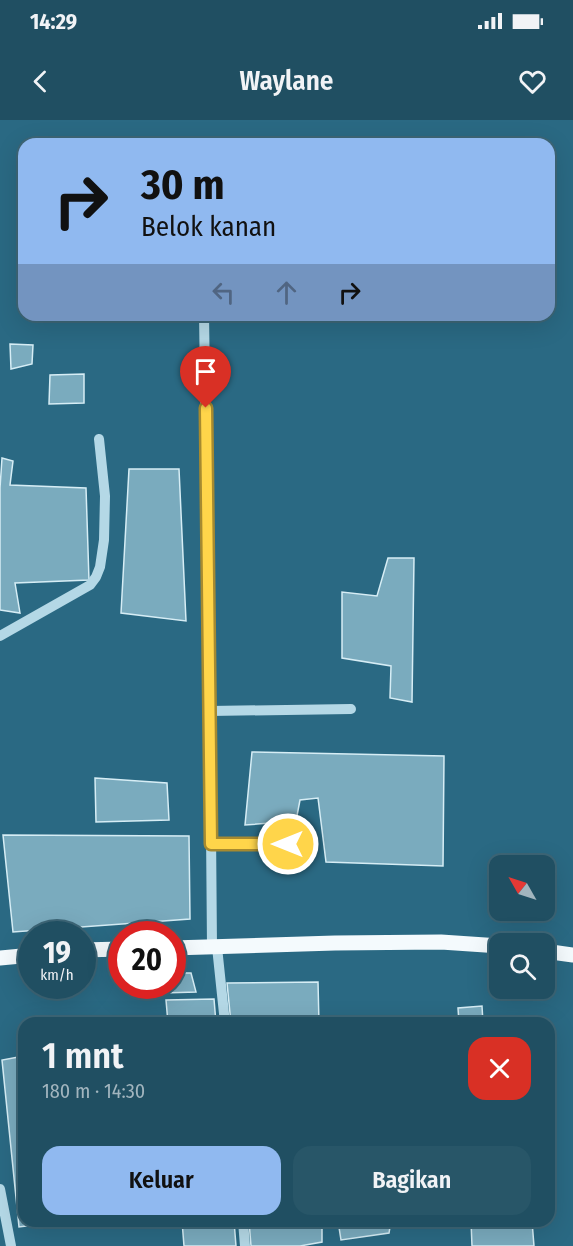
<!DOCTYPE html>
<html lang="id">
<head>
<meta charset="utf-8">
<style>
  :root { --surface:#204f62; --page:#285668; --text:#f1f3f6; --muted:#a2b5be; --line:#3d6677; --accent:#90b9f0 }
  body { margin:0; font-family:"Fira Sans Condensed",sans-serif; background:var(--page); color:var(--text); height:100vh; display:flex; flex-direction:column; font-size:22px; white-space:nowrap }
  * { box-sizing:border-box; margin:0 }
  p { font-size:20px; color:var(--muted) }
  .icon { flex:none; width:33px; height:33px; fill:none; stroke:currentColor; stroke-width:2; stroke-linecap:round; stroke-linejoin:round }
  .map { position:relative; flex:1; overflow:hidden }
  .panel { position:absolute; left:18px; top:897px; width:537px; height:210px; display:flex; flex-direction:column; background:var(--surface); border-radius:18px; box-shadow:0 6px 24px #0002,0 0 0 2px var(--line) }
  .panel>* { flex:none }
  .banner { position:absolute; left:18px; top:18px; width:537px; height:183px; border-radius:18px; box-shadow:0 6px 24px #0002,0 0 0 2px var(--line); background:#90b9f0; color:#111; overflow:hidden }
  .needle { width:39px; rotate:309deg }
  .tools { position:absolute; left:489px; top:735px; display:grid; gap:12px }
  .tools a { display:grid; place-items:center; width:66px; height:66px; border-radius:12px; background:var(--surface); box-shadow:0 6px 24px #0002,0 0 0 2px var(--line); font-size:30px }
  .speed { position:absolute; left:18px; top:801px; display:flex; gap:12px; font-size:30px; font-weight:700; text-align:center }
  .speed>* { display:grid; place-content:center; width:78px; height:78px; border-radius:50%; background:var(--surface); box-shadow:0 6px 24px #0002,0 0 0 2px var(--line); line-height:1 }
  .speed small { font-size:15px; font-weight:400 }
  .speed .limit { border:9px solid #d22; background:#fff; color:#111 }
  .pin { position:absolute; display:grid; place-items:center; width:51px; height:51px; color:#fff; margin:-62px -26px; border-radius:50% 50% 50% 0; rotate:-45deg; box-shadow:0 0 6px #0007 }
  .pin .icon { rotate:45deg }
  .me { position:absolute; width:66px; margin:-33px; rotate:270deg; stroke-linejoin:round; filter:drop-shadow(0 0 4px #0008) }
  .turn { display:flex; align-items:center; gap:21px; height:126px; padding:0 24px; font-size:27px }
  .turn .icon { width:78px; height:78px; stroke-width:2.5 }
  .turn b { display:block; font-size:42px; line-height:51px }
  .lanes { display:flex; align-items:center; height:57px; padding:0 24px; background:#0003; justify-content:center; gap:30px; direction:ltr }
  .lanes .off { opacity:.35 }
  .round { display:grid; place-items:center; flex:none; width:63px; height:63px; border-radius:18px; background:var(--page) }
  .headline { display:flex; align-items:center; justify-content:space-between; height:102px; padding:0 24px }
  h1 { font-size:36px; font-weight:600; line-height:45px }
  .primary-button { display:flex; gap:12px; margin-top:auto; padding:12px 24px }
  .primary-button a { flex:1; height:69px; border-radius:18px; background:var(--accent); color:#111; font-size:24px; font-weight:600; line-height:69px; text-align:center }
  .primary-button a+a { background:var(--page); color:var(--text) }
  .status { display:flex; justify-content:space-between; align-items:center; height:42px; padding:0 30px; background:var(--surface); direction:ltr }
  .status svg { height:16px; fill:currentColor }
  header { display:flex; justify-content:space-between; align-items:center; height:78px; padding:0 24px; background:var(--surface); font-size:27px; font-weight:600 }
  .map>svg:first-child { display:block }
  .building { fill:#7aabbe; stroke:#d6edf5; stroke-width:1.5 }
  .lines { fill:none; stroke-linecap:round; stroke-linejoin:round }
  .minor { stroke:#b4d8e6; stroke-width:10 }
  .major { stroke:#f4fafd; stroke-width:15 }
  .route-casing { stroke:#a68a30; stroke-width:15 }
  .route { stroke:#ffd54a; stroke-width:10 }
</style>
</head>
<body>
<div class="status"><b>14:29</b><svg viewBox="0 0 49 12"><path d="M0 12V9h3v3zM5 12V6h3v6zM10 12V3h3v9zM15 12V0h3v12zM26 1h20v11H26zM47 4h2v5h-2z"/></svg></div>
<header><svg class="icon" aria-label="back" viewBox="0 0 24 24"><path d="M15 5l-7 7 7 7"/></svg>Waylane<svg class="icon" aria-label="heart" viewBox="0 0 24 24"><path d="M12 20l-8-8c-3-5 5-10 8-4 3-6 11-1 8 4z"/></svg></header>
<div class="map">
<svg width="573" height="1126" viewBox="0 0 573 1126">
  <rect width="100%" height="100%" fill="#2a6983"/>
  <path class="building" d="M10,224L33,225L32,244L11,249Z
    M84,254V283L49,284L50,255Z
    M2,338L13,341L10,365L86,368L89,460L15,463L20,493L0,490V368Z
    M129,349H179L186,501L121,493Z
    M388,438H414L412,582L390,578L391,546L342,538V472L377,476Z
    M252,632L444,636L443,746L326,742L318,678L300,680L296,701L245,705Z
    M95,658L167,663L169,700L96,702Z
    M3,715L189,716L190,799L13,812Z
    M172,853H191L196,872L163,873V866H172Z
    M318,862L319,903H231L227,863Z
    M214,879L216,903H168L166,880Z
    M482,886L483,903H459L458,888Z
    M24,936V1101H50V1103L19,1107L2,940Z
    M182,1101H234L236,1126H184Z
    M249,1101H322V1122L300,1126H251Z
    M338,1101H391L389,1113L341,1120Z
    M471,1101H532L534,1126H472Z"/>
  <g class="lines">
    <path class="minor" d="M204,195L210,591L212,827
      M0,516L90,465L96,457L100,447L104,420L105,376L99,319
      M210,591L351,589
      M211,724L308,725
      M217,827L225,903
      M0,1069L11,1126
      M243,1101L245,1126"/>
    <path class="major" d="M172,828L335,823L441,822L500,826
      M82,830L122,829
      M544,831L573,835
      M0,838L32,835"/>
  </g>
  <g class="lines">
    <defs>
      <path id="route" d="M206,288L211,724H288"/>
    </defs>
    <use href="#route" class="route-casing"/>
    <use href="#route" class="route"/>
  </g>
</svg>
<div class="tools">
<a><svg class="needle" viewBox="-14 -14 28 28"><path d="M0-13l5 13h-10z" fill="#e53935"/><path d="M0 13l5-13h-10z" fill="#a2b5be"/></svg></a>
<a><svg class="icon" aria-label="search" viewBox="0 0 24 24"><circle cx="10" cy="10" r="6"/><path d="M15 15l6 6"/></svg></a>
</div>
<div class="speed"><div>19<small>km/h</small></div><div class="limit">20</div></div>
<div class="pin" style="left:206px;top:288px;background:#d93025"><svg class="icon" aria-label="arrive" viewBox="0 0 24 24"><path d="M6 21V4h12l-3 4 3 4H6"/></svg></div>
<svg class="me" style="left:288px;top:724px" viewBox="-20 -20 40 40"><circle r="17" fill="#ffd54a" stroke="#fff" stroke-width="3"/><path d="M0-11L8 9 0 5-8 9z" fill="#fff"/></svg>
<div class="banner">
<div class="turn"><svg class="icon" aria-label="right" viewBox="0 0 24 24"><path d="M7 20v-9h11M14 6l5 5-5 5"/></svg><div><b>30 m</b>Belok kanan</div></div>
<div class="lanes"><svg class="icon off" aria-label="left" viewBox="0 0 24 24"><path d="M17 20v-9H6M10 6l-5 5 5 5"/></svg><svg class="icon off" aria-label="ahead" viewBox="0 0 24 24"><path d="M12 20V5M6 11l6-6 6 6"/></svg><svg class="icon" aria-label="right" viewBox="0 0 24 24"><path d="M7 20v-9h11M14 6l5 5-5 5"/></svg></div>
</div>
<section class="panel">
<div class="headline"><div><h1>1 mnt</h1><p>180 m · 14:30</p></div><a class="round" style="background:#d93025;color:#fff"><svg class="icon" aria-label="close" viewBox="0 0 24 24"><path d="M6 6l12 12M18 6L6 18"/></svg></a></div>
<div class="primary-button"><a>Keluar</a><a>Bagikan</a></div>
</section>
</div>
</body>
</html>
